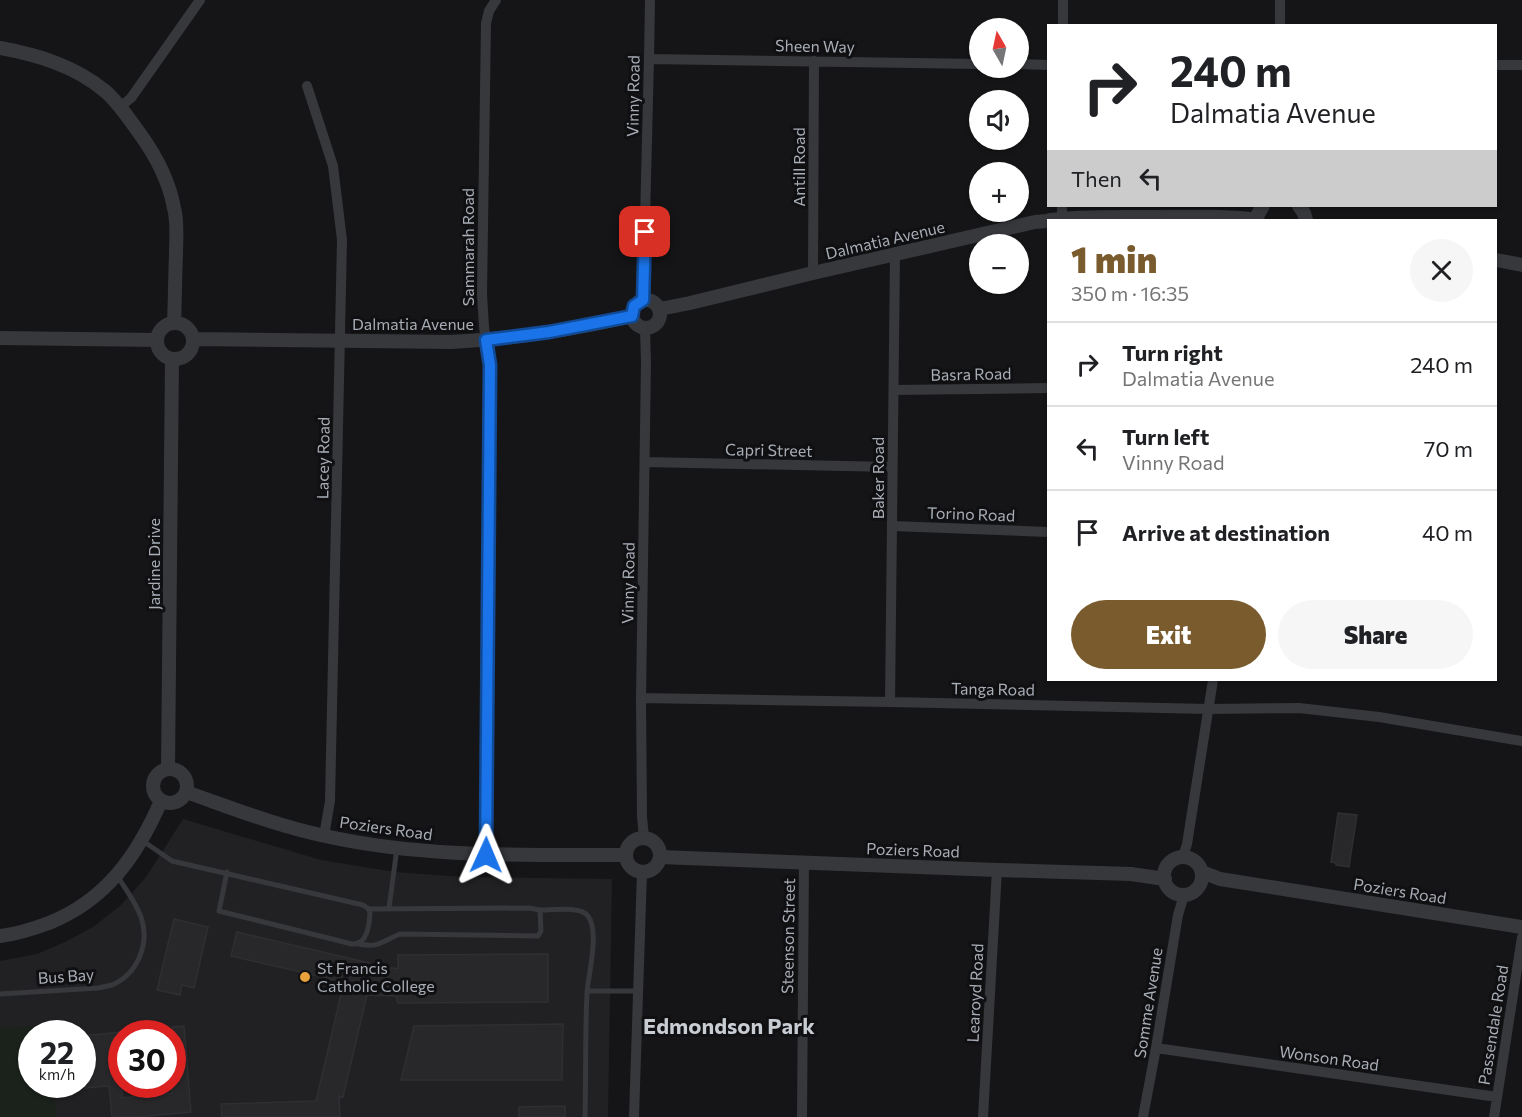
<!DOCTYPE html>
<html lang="en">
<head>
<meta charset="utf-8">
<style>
  :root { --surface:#fff; --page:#f6f6f6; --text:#202124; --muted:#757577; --line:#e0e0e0; --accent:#7a5b2e }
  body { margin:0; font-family:Commissioner,sans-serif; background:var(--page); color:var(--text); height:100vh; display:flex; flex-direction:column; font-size:22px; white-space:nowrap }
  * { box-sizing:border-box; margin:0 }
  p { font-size:20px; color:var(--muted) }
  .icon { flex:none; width:33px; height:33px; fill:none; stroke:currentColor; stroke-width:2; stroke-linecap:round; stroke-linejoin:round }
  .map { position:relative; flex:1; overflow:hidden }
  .drawer { position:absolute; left:1047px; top:219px; width:450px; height:462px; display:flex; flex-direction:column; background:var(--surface); border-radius:0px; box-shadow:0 2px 4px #0004 }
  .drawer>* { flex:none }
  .banner { position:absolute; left:1047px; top:24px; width:450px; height:183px; border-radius:0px; box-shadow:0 2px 4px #0004; background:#fff; color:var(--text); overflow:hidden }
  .needle { width:39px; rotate:351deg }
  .buttons { position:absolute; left:969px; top:18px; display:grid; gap:12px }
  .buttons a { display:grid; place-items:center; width:60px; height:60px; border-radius:50%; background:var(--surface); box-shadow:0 2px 4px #0004; font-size:30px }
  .speed { position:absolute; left:18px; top:1020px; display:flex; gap:12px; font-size:30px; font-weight:700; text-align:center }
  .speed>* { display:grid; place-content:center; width:78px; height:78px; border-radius:50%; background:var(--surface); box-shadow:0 2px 4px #0004; line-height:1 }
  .speed small { font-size:15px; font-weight:400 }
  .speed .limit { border:9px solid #d22; background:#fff; color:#111 }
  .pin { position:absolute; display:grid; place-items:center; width:51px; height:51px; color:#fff; margin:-26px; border-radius:12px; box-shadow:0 3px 9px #0006 }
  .me { position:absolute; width:66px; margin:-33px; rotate:1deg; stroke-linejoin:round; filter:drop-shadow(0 0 4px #0008) }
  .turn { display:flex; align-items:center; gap:21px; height:126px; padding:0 24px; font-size:27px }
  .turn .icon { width:78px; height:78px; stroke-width:2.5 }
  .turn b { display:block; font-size:42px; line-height:51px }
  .then { display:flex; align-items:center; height:57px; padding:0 24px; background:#0003; gap:12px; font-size:22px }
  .round { display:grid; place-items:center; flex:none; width:63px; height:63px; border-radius:32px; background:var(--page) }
  .overview { display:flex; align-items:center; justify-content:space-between; height:102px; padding:0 24px }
  h1 { font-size:36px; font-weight:800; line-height:45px; color:var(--accent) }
  .primary-button { display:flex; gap:12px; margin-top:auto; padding:12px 24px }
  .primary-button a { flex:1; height:69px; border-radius:36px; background:var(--accent); color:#fff; font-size:24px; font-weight:800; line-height:69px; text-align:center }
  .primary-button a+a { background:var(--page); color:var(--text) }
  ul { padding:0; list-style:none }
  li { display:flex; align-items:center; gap:18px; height:84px; padding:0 24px; border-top:2px solid var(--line) }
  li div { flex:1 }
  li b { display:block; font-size:22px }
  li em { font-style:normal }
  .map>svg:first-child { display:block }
  .built { fill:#212124; fill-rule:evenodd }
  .green { fill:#1b221c }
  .building { fill:#28282b; stroke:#2f2f33; stroke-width:1.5 }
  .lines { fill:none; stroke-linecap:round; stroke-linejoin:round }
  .service { stroke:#36383c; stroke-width:5 }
  .minor { stroke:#36383c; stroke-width:10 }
  .tertiary { stroke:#36383c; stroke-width:14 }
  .route-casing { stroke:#114b97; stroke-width:15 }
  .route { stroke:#1a73e8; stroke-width:10 }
  .poi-dot { fill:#e9a23b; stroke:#101012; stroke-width:2 }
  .labels { text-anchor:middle; stroke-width:6; stroke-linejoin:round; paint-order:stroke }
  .street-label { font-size:16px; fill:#a8adb6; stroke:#101012 }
  .poi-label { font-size:16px; fill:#a8adb6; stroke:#101012; text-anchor:start }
  .district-label { font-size:22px; font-weight:bold; fill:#c8ccd3; stroke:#101012 }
</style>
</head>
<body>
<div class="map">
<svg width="1522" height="1117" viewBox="0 0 1522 1117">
  <rect width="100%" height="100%" fill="#151517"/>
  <path class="built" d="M183,819L321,860L395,872L464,877L612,879L608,1117H0V961L37,954L67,941L93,927L121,905L146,877ZM32,1034H82V1084H32ZM122,1034H172V1084H122Z"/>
  <path class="green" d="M49,1025L50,1033L32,1034V1084L54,1085L56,1117H0V1028Z"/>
  <path class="building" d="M1338,813L1357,815L1349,867L1336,865V863L1331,862Z
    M174,919L208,927L194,988L182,985L180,995L157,990Z
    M237,932L374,964L373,968H393L398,969V955L548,954V1002L398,1003L396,996L367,995L343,1097L339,1096L340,1117H222L221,1104L316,1101L344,982L231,956Z
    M563,1024L562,1080H401L414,1026Z
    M184,1026L191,1112L136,1117H112L109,1086L85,1088L82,1063V1036L122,1032V1098L172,1093V1027Z
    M565,1106V1117H519V1107Z"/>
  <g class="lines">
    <path class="service" d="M143,841L172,861L363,905L369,909L370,914C369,926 367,945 352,944L219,911L227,872
      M389,908L397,848
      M540,910C552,910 581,906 588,916C600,932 588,975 587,993C585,1034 586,1076 585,1117
      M359,944C380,948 382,941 400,934L538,936L541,931L540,910L529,908L369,909
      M587,991H638
      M0,994L98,988C103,987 108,986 112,985C138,974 150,943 141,917C136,903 126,890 118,877"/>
    <path class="minor" d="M1063,26V0
      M1280,26V0
      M649,59L980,64
      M1018,64L1048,65
      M1496,65H1522
      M307,86L333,166L342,240L330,801L324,836
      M120,107L131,98L200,0
      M1062,219V206
      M813,273L814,61
      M643,300L649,59L650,0
      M894,390L1048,388
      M645,462L892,467
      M892,526L1048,532
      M641,698L890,702L1208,709L1299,708L1379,717L1522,741
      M890,702L895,254
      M644,837L642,817L641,698L646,362L645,329
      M486,855L490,365L484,327L482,294L486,23L489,11L496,0
      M1183,856L1187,844L1213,680
      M1156,1048L1497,1097
      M634,1117L642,872
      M802,1117L804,863
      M983,1117L997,870
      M1143,1117L1156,1048L1178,915L1184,895
      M1494,1117L1522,937"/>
    <path class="tertiary" d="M0,48C38,55 75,66 105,91C119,103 129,119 140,134C156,156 169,181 174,208C178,223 176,239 176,254C175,277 175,300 174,323
      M1299,206L1304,213L1306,220
      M1050,220C1082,216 1114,217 1146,217C1183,217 1220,215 1257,220
      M1257,220L1258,214L1263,206
      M1496,260L1522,265
      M632 314a14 14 0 1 1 28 0a14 14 0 1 1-28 0Z
      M660,309L690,303L813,273L1035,222L1048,221
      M157 341a18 18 0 1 1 36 0a18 18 0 1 1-36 0Z
      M0,338L157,340
      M193,339L451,342C512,339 572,330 632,316
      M153 786a17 17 0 1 1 34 0a17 17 0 1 1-34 0Z
      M168,769L172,359
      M186,792C232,808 277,826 325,836C424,858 525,855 625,855
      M626 855a17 17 0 1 1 34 0a17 17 0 1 1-34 0Z
      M660,857L997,870L1131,874L1165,879
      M1164 876a19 19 0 1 1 38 0a19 19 0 1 1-38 0Z
      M1202,872L1220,879L1522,927
      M0,936C17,934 33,929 49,923C106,900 137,856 161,801"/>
  </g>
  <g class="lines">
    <defs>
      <path id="route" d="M486,855L490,365L486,340L549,332L632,316L634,306L643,300L645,232"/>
    </defs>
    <use href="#route" class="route-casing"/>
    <use href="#route" class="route"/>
  </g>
  <circle class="poi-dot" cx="305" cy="977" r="6"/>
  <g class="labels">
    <g class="street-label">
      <text transform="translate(815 46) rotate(1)" y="6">Sheen Way</text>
      <text transform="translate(633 96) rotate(-89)" y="6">Vinny Road</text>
      <text transform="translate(799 167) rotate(-90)" y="6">Antill Road</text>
      <text transform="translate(885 240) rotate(-13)" y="6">Dalmatia Avenue</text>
      <text transform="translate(468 247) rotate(-90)" y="6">Sammarah Road</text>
      <text x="413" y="330">Dalmatia Avenue</text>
      <text transform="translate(971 374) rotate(-1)" y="6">Basra Road</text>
      <text transform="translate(769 450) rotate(1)" y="6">Capri Street</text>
      <text transform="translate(323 458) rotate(-89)" y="6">Lacey Road</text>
      <text transform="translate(878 478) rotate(-90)" y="6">Baker Road</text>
      <text transform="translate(971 514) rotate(2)" y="6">Torino Road</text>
      <text transform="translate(154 564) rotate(-90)" y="6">Jardine Drive</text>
      <text transform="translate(628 583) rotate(-89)" y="6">Vinny Road</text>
      <text transform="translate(993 689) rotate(1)" y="6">Tanga Road</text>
      <text transform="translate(386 828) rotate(8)" y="6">Poziers Road</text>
      <text transform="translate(913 850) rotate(2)" y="6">Poziers Road</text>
      <text transform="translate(1400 891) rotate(9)" y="6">Poziers Road</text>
      <text transform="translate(788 936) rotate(-89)" y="6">Steenson Street</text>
      <text transform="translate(66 976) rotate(-4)" y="6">Bus Bay</text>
      <text transform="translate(975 993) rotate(-87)" y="6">Learoyd Road</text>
      <text transform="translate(1148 1003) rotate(-81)" y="6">Somme Avenue</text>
      <text transform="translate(1493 1025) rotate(-81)" y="6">Passendale Road</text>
      <text transform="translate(1329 1058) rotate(8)" y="6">Wonson Road</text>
    </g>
    <g class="poi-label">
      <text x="317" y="974">St Francis<tspan x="317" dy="18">Catholic College</tspan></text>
    </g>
    <g class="district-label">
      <text x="729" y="1034">Edmondson Park</text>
    </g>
  </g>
</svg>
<div class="buttons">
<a><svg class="needle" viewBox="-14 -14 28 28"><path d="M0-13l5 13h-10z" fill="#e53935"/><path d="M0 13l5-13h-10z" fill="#757577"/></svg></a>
<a><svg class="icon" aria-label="sound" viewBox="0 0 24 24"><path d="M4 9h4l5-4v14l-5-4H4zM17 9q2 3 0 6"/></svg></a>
<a>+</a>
<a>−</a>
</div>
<div class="speed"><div>22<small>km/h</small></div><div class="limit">30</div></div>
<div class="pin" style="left:645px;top:232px;background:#d93025"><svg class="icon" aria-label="arrive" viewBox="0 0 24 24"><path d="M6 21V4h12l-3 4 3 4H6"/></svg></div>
<svg class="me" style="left:486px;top:855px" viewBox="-20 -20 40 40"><path d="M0-17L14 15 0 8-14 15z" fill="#1a73e8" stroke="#fff" stroke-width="4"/></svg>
<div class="banner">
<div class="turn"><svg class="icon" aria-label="right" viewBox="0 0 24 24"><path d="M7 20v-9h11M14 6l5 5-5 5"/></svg><div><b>240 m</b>Dalmatia Avenue</div></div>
<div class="then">Then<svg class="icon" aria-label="left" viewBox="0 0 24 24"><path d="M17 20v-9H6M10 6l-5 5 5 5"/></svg></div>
</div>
<section class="drawer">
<div class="overview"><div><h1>1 min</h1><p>350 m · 16:35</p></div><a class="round"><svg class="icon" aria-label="close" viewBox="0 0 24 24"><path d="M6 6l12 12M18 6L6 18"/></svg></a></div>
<ul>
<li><svg class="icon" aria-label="right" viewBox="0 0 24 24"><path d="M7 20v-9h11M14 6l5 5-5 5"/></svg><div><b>Turn right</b><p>Dalmatia Avenue</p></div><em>240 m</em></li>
<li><svg class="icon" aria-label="left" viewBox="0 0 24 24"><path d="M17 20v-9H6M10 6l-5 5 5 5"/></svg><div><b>Turn left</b><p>Vinny Road</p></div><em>70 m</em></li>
<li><svg class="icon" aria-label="arrive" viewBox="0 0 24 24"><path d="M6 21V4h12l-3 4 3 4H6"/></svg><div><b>Arrive at destination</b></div><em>40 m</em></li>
</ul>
<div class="primary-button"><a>Exit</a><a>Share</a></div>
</section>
</div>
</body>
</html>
